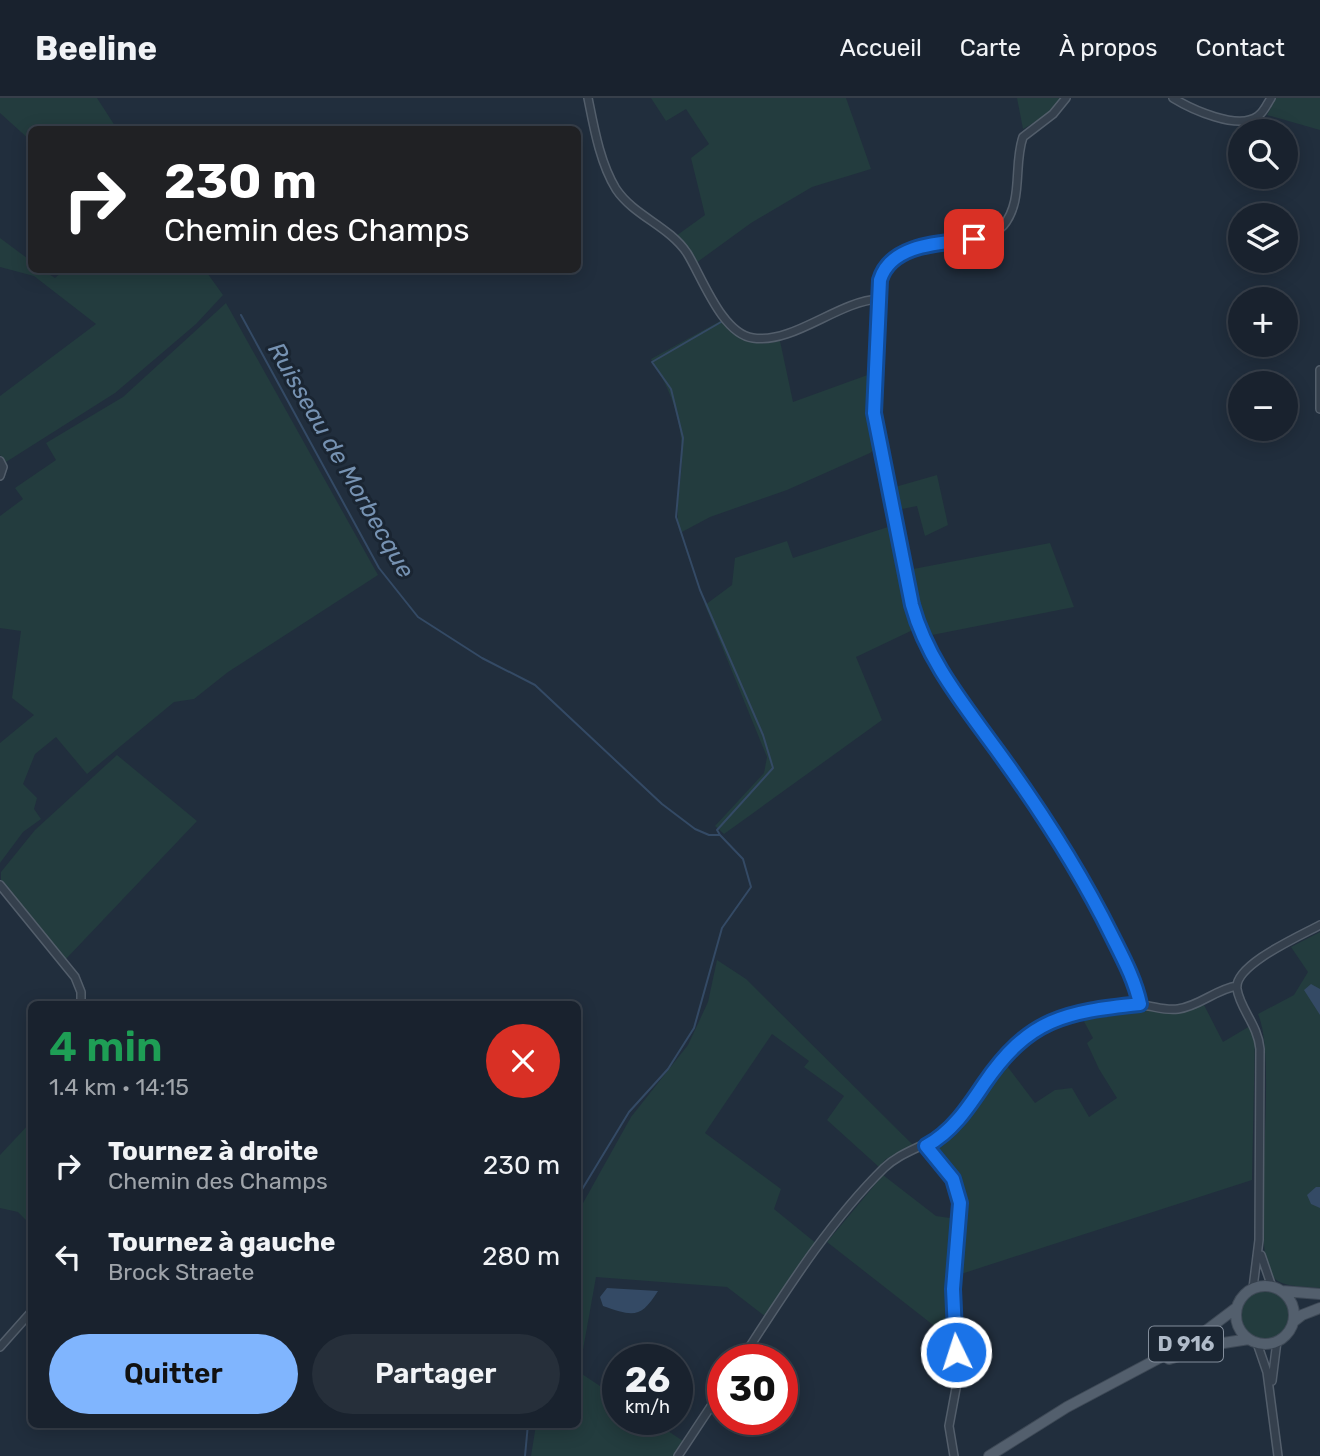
<!DOCTYPE html>
<html lang="fr">
<head>
<meta charset="utf-8">
<style>
  :root { --surface:#19222e; --page:#262f3a; --text:#f1f3f6; --muted:#9fa4aa; --line:#373f4a; --accent:#80b5fe }
  body { margin:0; font-family:Rubik,sans-serif; background:var(--page); color:var(--text); height:100vh; display:flex; flex-direction:column; font-size:26px; white-space:nowrap }
  * { box-sizing:border-box; margin:0 }
  p { font-size:23px; color:var(--muted) }
  .icon { flex:none; width:38px; height:38px; fill:none; stroke:currentColor; stroke-width:2; stroke-linecap:round; stroke-linejoin:round }
  .map { position:relative; flex:1; overflow:hidden }
  .side { position:absolute; left:28px; top:903px; width:553px; height:427px; display:flex; flex-direction:column; background:var(--surface); border-radius:10px; box-shadow:0 4px 18px #0003,0 0 0 2px var(--line) }
  .side>* { flex:none }
  .top-card { position:absolute; left:28px; top:28px; width:553px; height:147px; border-radius:10px; box-shadow:0 4px 18px #0003,0 0 0 2px var(--line); background:#202124; color:#fff; overflow:hidden }
  .buttons { position:absolute; left:1228px; top:21px; display:grid; gap:14px }
  .buttons a { display:grid; place-items:center; width:70px; height:70px; border-radius:50%; background:var(--surface); box-shadow:0 4px 18px #0003,0 0 0 2px var(--line); font-size:35px }
  .speed { position:absolute; left:602px; top:1246px; display:flex; gap:14px; font-size:35px; font-weight:700; text-align:center }
  .speed>* { display:grid; place-content:center; width:91px; height:91px; border-radius:50%; background:var(--surface); box-shadow:0 4px 18px #0003,0 0 0 2px var(--line); line-height:1 }
  .speed small { font-size:18px; font-weight:400 }
  .speed .limit { border:10px solid #d22; background:#fff; color:#111 }
  .pin { position:absolute; display:grid; place-items:center; width:60px; height:60px; color:#fff; margin:-30px; border-radius:14px; box-shadow:0 4px 10px #0006 }
  .me { position:absolute; width:77px; margin:-38px; rotate:356deg; stroke-linejoin:round; filter:drop-shadow(0 0 5px #0008) }
  .turn { display:flex; align-items:center; gap:24px; height:147px; padding:0 21px; font-size:32px }
  .turn .icon { width:91px; height:91px; stroke-width:2.5 }
  .turn b { display:block; font-size:49px; line-height:60px }
  .round { display:grid; place-items:center; flex:none; width:74px; height:74px; border-radius:37px; background:var(--page) }
  .headline { display:flex; align-items:center; justify-content:space-between; height:119px; padding:0 21px }
  h1 { font-size:42px; font-weight:600; line-height:52px; color:#1e9e55 }
  .button { display:flex; gap:14px; margin-top:auto; padding:14px 21px }
  .button a { flex:1; height:80px; border-radius:42px; background:var(--accent); color:#111; font-size:28px; font-weight:600; line-height:80px; text-align:center }
  .button a+a { background:var(--page); color:var(--text) }
  ul { padding:0; list-style:none }
  li { display:flex; align-items:center; gap:21px; height:91px; padding:0 21px }
  li div { flex:1 }
  li b { display:block; font-size:26px }
  li em { font-style:normal }
  header { display:flex; align-items:center; gap:42px; box-sizing:border-box; height:98px; padding:0 35px; background:var(--surface); border-bottom:2px solid var(--line) }
  header strong { font-size:33px }
  nav { display:flex; gap:38px; margin-inline-start:auto; font-size:24px }
  .map>svg:first-child { display:block }
  .green { fill:#233c3e }
  .water { fill:#344a65 }
  .lines { fill:none; stroke-linecap:round; stroke-linejoin:round }
  .stream { stroke:#344a65; stroke-width:2 }
  .minor-casing { stroke:#535e6b; stroke-width:10 }
  .major-casing { stroke:#3e4956; stroke-width:12 }
  .minor { stroke:#35404d; stroke-width:7 }
  .major { stroke:#535f6d; stroke-width:10 }
  .route-casing { stroke:#114b97; stroke-width:18 }
  .route { stroke:#1a73e8; stroke-width:12 }
  .labels { text-anchor:middle; stroke-width:6; stroke-linejoin:round; paint-order:stroke }
  .shield { fill:#1a2532; stroke:#838e9c; stroke-width:2 }
  .shield-label { font-size:21px; font-weight:bold; fill:#b0bbc9 }
  .water-label { font-size:24px; font-style:italic; fill:#7692b2; stroke:#1a2532 }
</style>
</head>
<body>
<header>
<strong>Beeline</strong>
<nav><a>Accueil</a><a>Carte</a><a>À propos</a><a>Contact</a></nav>
</header>
<div class="map">
<svg width="1320" height="1358" viewBox="0 0 1320 1358">
  <rect width="100%" height="100%" fill="#212e3d"/>
  <path class="green" d="M0,0H97L117,31L32,32L31,43L0,15Z
    M651,0H846L871,71L812,89L751,125L696,165L676,138L705,117L691,60L709,46L686,11L666,23Z
    M1017,0H1063L1046,18L1023,31Z
    M1276,0H1320V32L1267,17Z
    M0,140L31,163L32,172H43L55,180L64,172H205L223,197L196,226L115,295L6,364L0,357V298L96,226L34,178L0,169Z
    M226,205L378,477L228,574L194,601L174,604L87,676L56,639L35,656L23,686L37,700L34,711L41,721L23,734L0,765V645L34,617L12,600L21,533L0,530V418L23,401L15,390L56,362L46,345L123,299Z
    M722,222C738,242 754,250 780,243L793,304L873,275L869,303L877,349L870,355L787,392L710,419L680,435C675,415 679,396 681,375C685,332 675,298 651,261Z
    M937,377L948,427L925,438L917,408L897,412L895,389Z
    M894,427L903,486L917,530L856,559L882,622L724,736L715,728L764,675L767,659L705,507L732,487L735,460L787,443L793,460Z
    M1050,445L1074,509L927,538L908,472Z
    M117,657L197,723L64,863L1,782V774L35,732Z
    M1320,834V1190C1306,1188 1284,1190 1274,1180C1247,1154 1280,967 1258,916L1294,897L1308,874L1291,849Z
    M717,862L746,881L914,1048L886,1061L879,1069L827,1022L844,998L804,969L809,963L772,936L705,1035L781,1091L774,1111L817,1146L766,1219L727,1189L596,1179L579,1274L618,1300V1321H650L683,1343L674,1358H531L536,1327L578,1326V1114L631,1019L688,947L708,904Z
    M1204,907L1223,944L1250,928L1255,938L1252,1082L958,1177L965,1127L964,1092L937,1050L974,1012L1004,964L1035,1005L1055,992L1072,990L1089,1019L1117,1000L1099,971L1087,945L1093,940L1081,918L1131,911L1174,915Z
    M31,1024V1127L18,1114L0,1110V1057Z
    M883,1077L936,1118L957,1121L950,1185L951,1241L827,1144Z
    M1241 1217a24 24 0 1 1 48 0a24 24 0 1 1-48 0Z"/>
  <path class="water" d="M1311,886L1320,891V917L1304,892Z
    M1316,1089H1320V1110L1311,1106L1307,1097Z
    M607,1190L658,1193C641,1220 634,1219 603,1208L600,1199Z"/>
  <g class="lines">
    <path class="stream" d="M241,217L379,470L418,519L482,560L535,587L662,706L695,731L709,737H720L743,761L751,789L722,830L694,930L668,971L629,1014L578,1098
      M720,737L717,732L773,670L763,637L700,492L676,419L683,340L671,291L652,264L721,224
      M525,1358L528,1326"/>
    <defs>
      <path id="minor" d="M588,0C594,30 600,65 616,91C634,118 669,128 687,155C702,179 722,236 753,240C794,246 838,203 879,201
        M1066,0L1053,16L1023,39C1013,67 1024,103 1003,128C973,161 883,126 879,192L874,315L912,507C926,558 958,598 988,640C1033,702 1078,768 1112,838C1123,860 1135,882 1140,906
        M1173,0C1191,11 1238,33 1258,18C1264,14 1267,6 1271,0
        M1320,272V311
        M0,363L3,369L0,378
        M0,787L75,879L81,894V906
        M926,1048L953,1081L960,1105L953,1198L957,1285L949,1328L954,1358
        M1261,1157L1272,1189
        M1253,1190L1259,1142L1260,951C1258,927 1240,911 1237,891C1233,867 1302,837 1320,827
        M1257,1245L1267,1274L1278,1358
        M0,1249L32,1213
        M741,1262C784,1196 828,1125 884,1070C905,1050 933,1048 955,1025C988,991 1007,943 1052,922C1077,911 1115,904 1141,907C1154,908 1165,913 1178,911C1200,908 1216,891 1237,888
        M1272,1283L1277,1243
        M678,1358L723,1290"/>
      <path id="major" d="M1236 1217a29 29 0 1 1 58 0a29 29 0 1 1-58 0Z
        M1282,1193L1320,1196
        M1293,1224L1302,1217L1320,1210
        M1169,1261L1217,1246L1249,1241
        M989,1358L1067,1309L1195,1241L1236,1210"/>
    </defs>
    <use href="#minor" class="minor-casing"/>
    <use href="#major" class="major-casing"/>
    <use href="#minor" class="minor"/>
    <use href="#major" class="major"/>
  </g>
  <g class="lines">
    <defs>
      <path id="route" d="M956,1254L953,1191L960,1105L953,1081L926,1048C952,1034 968,1010 984,986C1029,920 1065,914 1140,906C1135,882 1123,860 1112,838C1078,769 1034,702 988,640C958,599 926,558 912,507L874,315L880,182C891,145 943,145 974,141"/>
    </defs>
    <use href="#route" class="route-casing"/>
    <use href="#route" class="route"/>
  </g>
  <g class="labels">
    <rect class="shield" x="1149" y="1228.5" width="74" height="35" rx="5"/>
    <g class="shield-label">
      <text x="1186" y="1253">D 916</text>
    </g>
    <g class="water-label">
      <text transform="translate(341 362) rotate(60)" y="8">Ruisseau de Morbecque</text>
    </g>
  </g>
</svg>
<div class="buttons">
<a><svg class="icon" aria-label="search" viewBox="0 0 24 24"><circle cx="10" cy="10" r="6"/><path d="M15 15l6 6"/></svg></a>
<a><svg class="icon" aria-label="layers" viewBox="0 0 24 24"><path d="M12 4l9 5-9 5-9-5zM3 14l9 5 9-5"/></svg></a>
<a>+</a>
<a>−</a>
</div>
<div class="speed"><div>26<small>km/h</small></div><div class="limit">30</div></div>
<div class="pin" style="left:974px;top:141px;background:#d93025"><svg class="icon" aria-label="arrive" viewBox="0 0 24 24"><path d="M6 21V4h12l-3 4 3 4H6"/></svg></div>
<svg class="me" style="left:956px;top:1254px" viewBox="-20 -20 40 40"><circle r="17" fill="#1a73e8" stroke="#fff" stroke-width="3"/><path d="M0-11L8 9 0 5-8 9z" fill="#fff"/></svg>
<div class="top-card">
<div class="turn"><svg class="icon" aria-label="right" viewBox="0 0 24 24"><path d="M7 20v-9h11M14 6l5 5-5 5"/></svg><div><b>230 m</b>Chemin des Champs</div></div>
</div>
<section class="side">
<div class="headline"><div><h1>4 min</h1><p>1.4 km · 14:15</p></div><a class="round" style="background:#d93025;color:#fff"><svg class="icon" aria-label="close" viewBox="0 0 24 24"><path d="M6 6l12 12M18 6L6 18"/></svg></a></div>
<ul>
<li><svg class="icon" aria-label="right" viewBox="0 0 24 24"><path d="M7 20v-9h11M14 6l5 5-5 5"/></svg><div><b>Tournez à droite</b><p>Chemin des Champs</p></div><em>230 m</em></li>
<li><svg class="icon" aria-label="left" viewBox="0 0 24 24"><path d="M17 20v-9H6M10 6l-5 5 5 5"/></svg><div><b>Tournez à gauche</b><p>Brock Straete</p></div><em>280 m</em></li>
</ul>
<div class="button"><a>Quitter</a><a>Partager</a></div>
</section>
</div>
</body>
</html>
